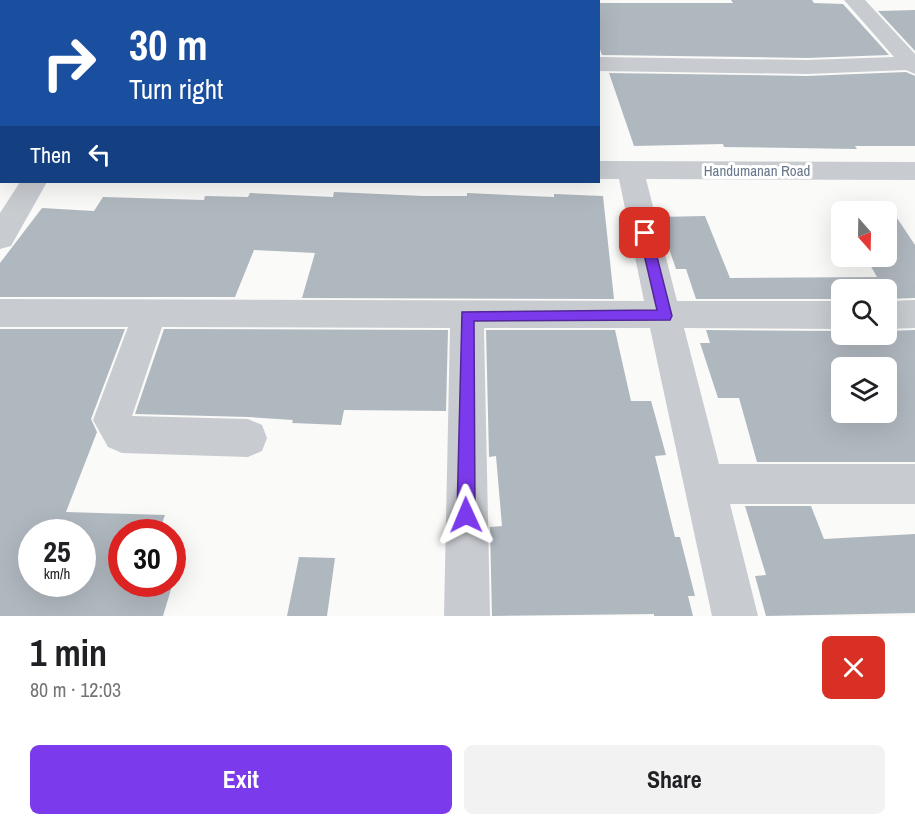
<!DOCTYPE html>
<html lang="en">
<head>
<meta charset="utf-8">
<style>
  :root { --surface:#fff; --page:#f2f2f2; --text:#202124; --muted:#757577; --accent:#7c3aed }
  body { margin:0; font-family:"Archivo Narrow",sans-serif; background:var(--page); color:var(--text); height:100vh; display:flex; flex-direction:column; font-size:22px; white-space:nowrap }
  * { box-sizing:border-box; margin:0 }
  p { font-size:20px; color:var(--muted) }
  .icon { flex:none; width:33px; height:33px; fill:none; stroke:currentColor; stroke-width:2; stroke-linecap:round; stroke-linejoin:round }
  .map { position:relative; height:616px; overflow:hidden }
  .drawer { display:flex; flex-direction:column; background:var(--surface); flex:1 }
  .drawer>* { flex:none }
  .banner { position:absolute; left:0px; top:0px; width:600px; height:183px; box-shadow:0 6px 24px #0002; background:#1a4fa0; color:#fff; overflow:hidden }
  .needle { width:39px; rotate:160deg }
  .fabs { position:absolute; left:831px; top:201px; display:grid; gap:12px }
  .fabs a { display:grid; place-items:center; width:66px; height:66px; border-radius:9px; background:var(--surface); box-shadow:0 6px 24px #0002; font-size:30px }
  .speed { position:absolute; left:18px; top:519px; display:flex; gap:12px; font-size:30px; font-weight:700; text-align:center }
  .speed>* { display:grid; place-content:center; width:78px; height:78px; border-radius:50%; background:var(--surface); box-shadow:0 6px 24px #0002; line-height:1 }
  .speed small { font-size:15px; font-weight:400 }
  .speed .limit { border:9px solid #d22; background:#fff; color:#111 }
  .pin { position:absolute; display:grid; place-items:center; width:51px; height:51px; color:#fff; margin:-26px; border-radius:12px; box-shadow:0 3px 9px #0006 }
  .me { position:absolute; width:66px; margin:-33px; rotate:359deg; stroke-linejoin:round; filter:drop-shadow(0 0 4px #0008) }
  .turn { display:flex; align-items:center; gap:21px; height:126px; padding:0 30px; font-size:27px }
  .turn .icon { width:78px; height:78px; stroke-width:2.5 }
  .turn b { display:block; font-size:42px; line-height:51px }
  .then { display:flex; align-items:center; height:57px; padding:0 30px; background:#0003; gap:12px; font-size:22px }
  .round { display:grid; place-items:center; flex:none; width:63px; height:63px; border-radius:9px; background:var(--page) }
  .overview { display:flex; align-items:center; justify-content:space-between; height:102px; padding:0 30px }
  h1 { font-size:36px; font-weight:800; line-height:45px }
  .action { display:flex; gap:12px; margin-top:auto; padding:12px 30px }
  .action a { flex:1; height:69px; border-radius:9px; background:var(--accent); color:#fff; font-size:24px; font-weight:800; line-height:69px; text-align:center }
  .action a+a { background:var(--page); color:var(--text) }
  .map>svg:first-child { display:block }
  .building { fill:#b0b8bf; fill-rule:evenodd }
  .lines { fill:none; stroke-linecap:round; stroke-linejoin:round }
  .minor { fill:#c8cbd0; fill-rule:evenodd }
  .route { fill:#7c3aed; stroke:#51269a; stroke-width:1.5 }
  .labels { text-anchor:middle; stroke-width:6; stroke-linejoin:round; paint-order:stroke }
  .street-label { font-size:15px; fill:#67788b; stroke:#fff }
</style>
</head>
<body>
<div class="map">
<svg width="915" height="616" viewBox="0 0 915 616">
  <rect width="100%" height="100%" fill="#fafaf8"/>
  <path class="building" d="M731,0H812L814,3L843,4L889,55L807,58L602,55L598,44V3H733Z
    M915,10V51L878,11Z
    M906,72L915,76V146H855L857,149L724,147L723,144L634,146L609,73L807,76Z
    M334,192L424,196H467V193L554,197V194L603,196L614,299L302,298L315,253L254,250L235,297H0V263L42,208L94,211L103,197L204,200L205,196L248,197L250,193L333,197Z
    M886,215H895L915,245V298L886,299V290H842V299H696L686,269H676L658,217L705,216L730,278L877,277L865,256H886Z
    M0,329H125L91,419L97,432L66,512L165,515L159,532H122V584H172V555L181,556L163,616H0ZM32,532H82V584H32Z
    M164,329L448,330L446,411L344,410L341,425L292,423L293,420L248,417L135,414Z
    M486,330H615L631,401H651L655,415L666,455L655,456L675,537H680L695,596H688L693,616H654V614L492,616L490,527L502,526L496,456L489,457Z
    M706,330L842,331V334H886V331L915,330V462H757L739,398H718L700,343H710ZM842,368H886V412H842Z
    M745,506H811L824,539L915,534V613L766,616L755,576L766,575Z
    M299,557L335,558L327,616H287Z"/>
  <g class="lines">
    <path class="minor" d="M158,0H178L158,2Z
      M262,0H282L262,2Z
      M451,0H471V2H451Z
      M844,0H865L915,54V74L906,70L807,74L598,71V57L807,60L894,57Z
      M0,60H2V74H0Z
      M0,158H2V176H0Z
      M598,161L915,162V180L646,179L677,301H842V329L684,328L719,464H915V504H730L758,616H712L650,328H484L490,616H444L450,328L162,327L132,416L248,419L262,425L267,438L262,451L248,457L122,453L108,447L93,420L128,327H0V299L644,301L619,179H598Z
      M20,182H47L11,246L0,249V213Z
      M915,300V328L886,329V301Z"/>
  </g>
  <path class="route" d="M645,228L651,233L672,316L670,320L474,321L475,515L472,521L466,524L460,521L457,515L462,312L657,310L639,233Z"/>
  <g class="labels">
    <g class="street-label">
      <text x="757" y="176">Handumanan Road</text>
    </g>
  </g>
</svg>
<div class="fabs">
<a><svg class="needle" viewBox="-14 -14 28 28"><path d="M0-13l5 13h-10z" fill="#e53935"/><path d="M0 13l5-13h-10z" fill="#757577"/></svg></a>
<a><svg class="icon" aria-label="search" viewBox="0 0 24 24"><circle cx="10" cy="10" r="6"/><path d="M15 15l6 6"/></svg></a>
<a><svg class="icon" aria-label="layers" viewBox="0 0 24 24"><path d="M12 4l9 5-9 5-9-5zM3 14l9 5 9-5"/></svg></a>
</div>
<div class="speed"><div>25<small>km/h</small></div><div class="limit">30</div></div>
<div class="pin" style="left:645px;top:233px;background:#d93025"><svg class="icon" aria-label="arrive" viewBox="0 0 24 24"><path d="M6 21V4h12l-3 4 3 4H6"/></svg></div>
<svg class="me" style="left:466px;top:515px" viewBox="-20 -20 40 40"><path d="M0-17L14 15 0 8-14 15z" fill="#7c3aed" stroke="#fff" stroke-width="4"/></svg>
<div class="banner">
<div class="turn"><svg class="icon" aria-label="right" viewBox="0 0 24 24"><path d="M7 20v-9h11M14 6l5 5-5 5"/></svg><div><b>30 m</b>Turn right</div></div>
<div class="then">Then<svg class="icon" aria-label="left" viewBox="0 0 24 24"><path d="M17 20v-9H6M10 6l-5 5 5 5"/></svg></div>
</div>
</div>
<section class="drawer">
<div class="overview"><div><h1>1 min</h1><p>80 m · 12:03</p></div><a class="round" style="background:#d93025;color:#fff"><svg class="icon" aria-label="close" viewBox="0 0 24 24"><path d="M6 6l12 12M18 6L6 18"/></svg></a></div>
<div class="action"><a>Exit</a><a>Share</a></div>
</section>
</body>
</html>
